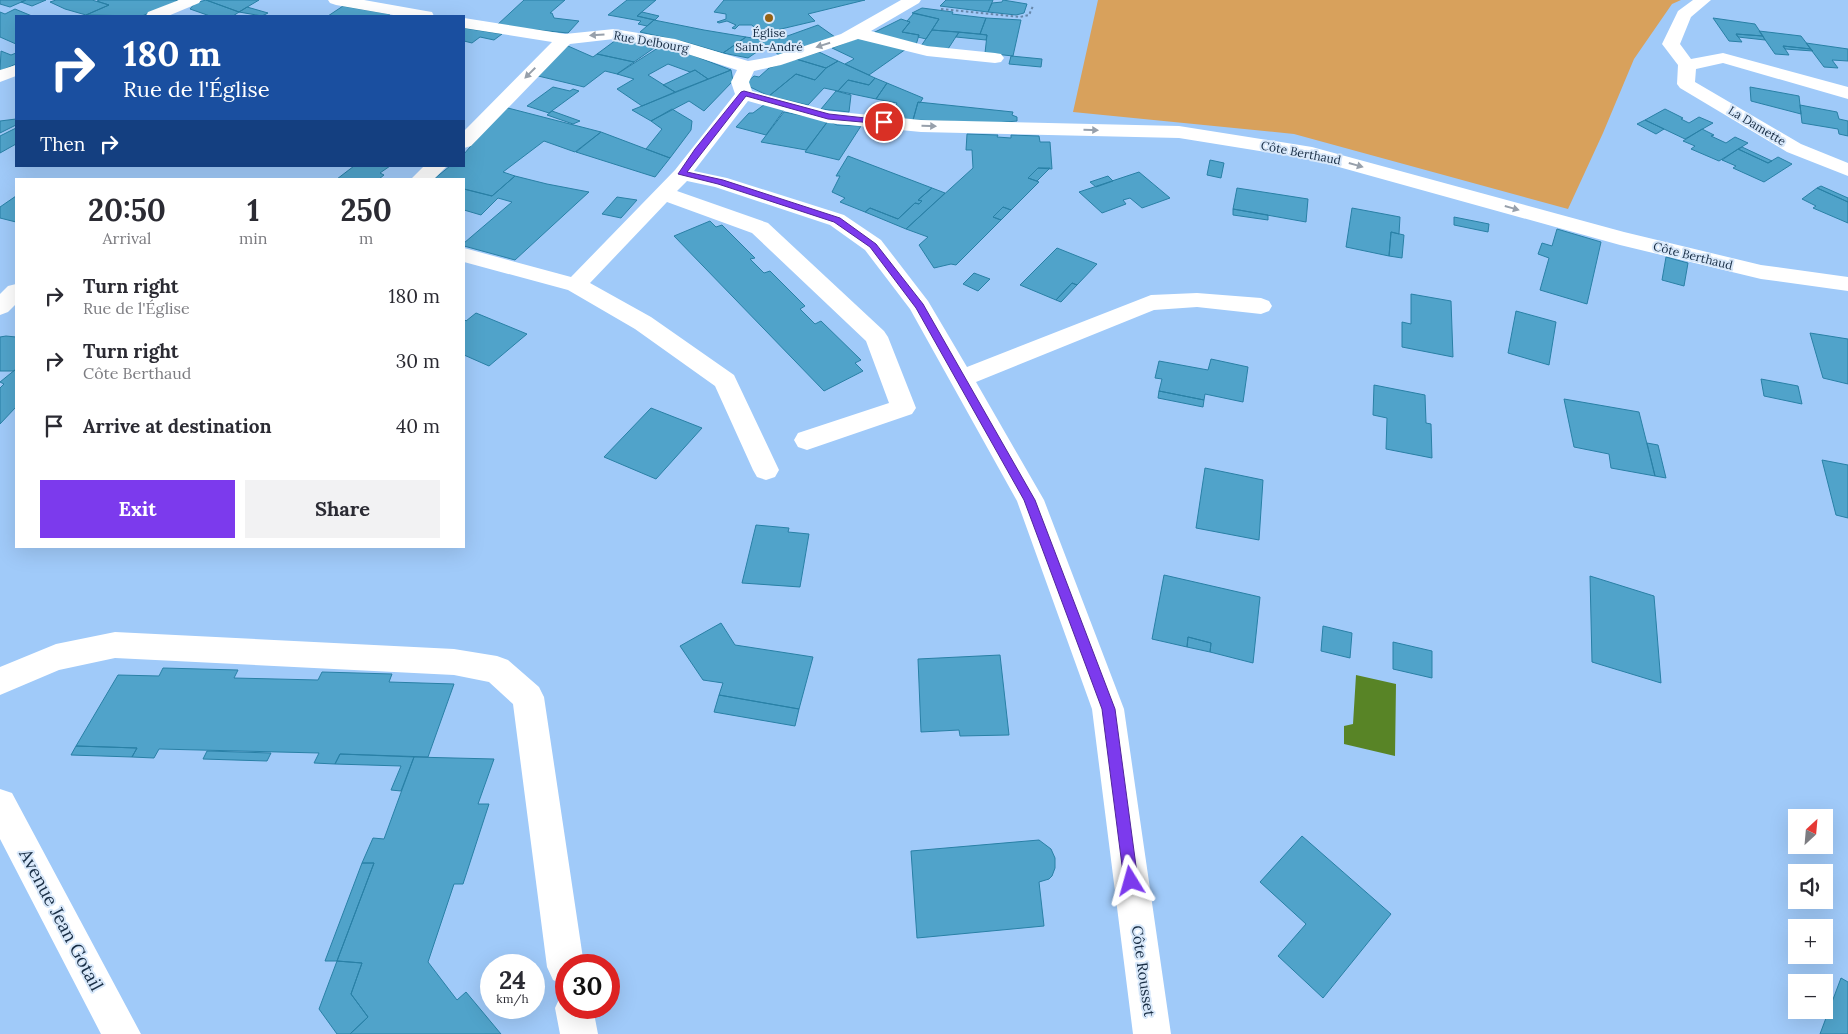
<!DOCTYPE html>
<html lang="en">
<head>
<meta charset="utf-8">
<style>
  :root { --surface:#fff; --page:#f2f2f3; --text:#2b2b33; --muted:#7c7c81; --accent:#7c3aed }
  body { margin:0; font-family:Lora,serif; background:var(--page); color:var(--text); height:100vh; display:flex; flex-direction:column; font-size:19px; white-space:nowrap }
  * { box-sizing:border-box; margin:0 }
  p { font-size:16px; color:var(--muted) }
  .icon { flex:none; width:28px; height:28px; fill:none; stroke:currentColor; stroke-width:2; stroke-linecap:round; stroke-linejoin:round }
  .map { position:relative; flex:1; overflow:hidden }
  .panel { position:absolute; left:15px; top:178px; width:450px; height:370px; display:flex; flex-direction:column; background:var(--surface); border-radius:0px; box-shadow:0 5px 20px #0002 }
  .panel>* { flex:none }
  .guide { position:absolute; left:15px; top:15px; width:450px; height:152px; border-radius:0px; box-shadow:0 5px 20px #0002; background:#1a4fa0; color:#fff; overflow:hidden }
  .needle { width:32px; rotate:26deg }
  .fabs { position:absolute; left:1788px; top:809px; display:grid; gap:10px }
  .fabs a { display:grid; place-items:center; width:45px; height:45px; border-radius:0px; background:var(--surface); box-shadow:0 5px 20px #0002; font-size:25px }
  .speed { position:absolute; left:480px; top:954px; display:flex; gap:10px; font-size:25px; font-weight:700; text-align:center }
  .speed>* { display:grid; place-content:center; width:65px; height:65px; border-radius:50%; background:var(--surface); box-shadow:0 5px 20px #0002; line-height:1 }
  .speed small { font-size:12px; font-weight:400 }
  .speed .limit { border:8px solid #d22; background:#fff; color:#111 }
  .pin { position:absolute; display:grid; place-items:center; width:42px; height:42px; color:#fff; margin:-21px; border:2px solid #fff; border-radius:50%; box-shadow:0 1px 5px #0007 }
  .me { position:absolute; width:55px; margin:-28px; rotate:352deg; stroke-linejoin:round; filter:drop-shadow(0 0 4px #0008) }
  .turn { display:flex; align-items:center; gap:18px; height:105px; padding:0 25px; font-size:22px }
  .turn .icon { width:65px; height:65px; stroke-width:2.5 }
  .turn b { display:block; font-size:35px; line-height:42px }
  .then { display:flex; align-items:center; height:48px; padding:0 25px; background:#0003; gap:10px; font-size:19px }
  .eta { display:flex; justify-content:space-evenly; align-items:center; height:85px; text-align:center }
  .eta b { font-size:30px; font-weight:700; line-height:35px }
  .primary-button { display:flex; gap:10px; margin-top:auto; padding:10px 25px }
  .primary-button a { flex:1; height:58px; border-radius:0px; background:var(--accent); color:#fff; font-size:20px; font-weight:700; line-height:58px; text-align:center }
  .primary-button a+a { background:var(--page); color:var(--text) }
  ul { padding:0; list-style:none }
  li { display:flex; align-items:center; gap:15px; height:65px; padding:0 25px }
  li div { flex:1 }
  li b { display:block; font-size:19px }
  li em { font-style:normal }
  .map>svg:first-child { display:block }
  .green { fill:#d8a15c }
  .water { fill:#588426 }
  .building { fill:#50a3ca; stroke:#2980a6 }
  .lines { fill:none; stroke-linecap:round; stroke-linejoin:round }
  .path { stroke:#6687ab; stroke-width:2; stroke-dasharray:2.5 2.5; stroke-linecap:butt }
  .minor { fill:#fff; fill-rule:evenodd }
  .oneway { fill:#97a0ab }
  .route { fill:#7c3aed; stroke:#51269a }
  .poi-dot { fill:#956215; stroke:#d8e8fa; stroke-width:2 }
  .labels { text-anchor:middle; stroke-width:4; stroke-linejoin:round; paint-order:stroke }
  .far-poi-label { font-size:12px; fill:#182d44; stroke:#d8e8fa }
  .far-street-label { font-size:12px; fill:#182d44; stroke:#d8e8fa }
  .street-label { font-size:15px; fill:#182d44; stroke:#d8e8fa }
  .near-street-label { font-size:18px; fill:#182d44; stroke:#d8e8fa }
</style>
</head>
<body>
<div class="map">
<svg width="1848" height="1034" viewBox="0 0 1848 1034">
  <rect width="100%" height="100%" fill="#a0caf9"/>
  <path class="green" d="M1098,0H1681L1672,4L1634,59L1603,133L1568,209L1294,134L1073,112Z"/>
  <path class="water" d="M1356,675L1396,684L1395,756L1344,744V726L1353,724Z"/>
  <path class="building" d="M0,0H26L10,7L0,4Z
    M26,0H46L32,6L21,2Z
    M56,0H92L109,5L86,15L65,9L50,2Z
    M100,0H175L178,1L142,16L86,15L109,5L97,1Z
    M206,0L239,12L233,16H210L190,9L195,3Z
    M206,0H259L239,12Z
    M524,0H565L550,13H552L554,18L579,21L568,33L496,26Z
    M627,0H656L637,16L654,20L647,26L638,24L641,21L608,15Z
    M724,0H865L808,14L815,21L760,34L752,25H739L735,29L732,28L736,25L727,21L719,23L717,22L726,19V14L714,12Z
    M946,0H993L988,12L940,6Z
    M1003,0L1027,4L1024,13L1016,15L988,12L992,3L1002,2Z
    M343,6L390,14L387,16H328Z
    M247,7L268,13L262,16L239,12Z
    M922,8L953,12L952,14L986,18L980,34L932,30L939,19L912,13Z
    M15,9L32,16H16V44L0,37V12L5,14Z
    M642,12L659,16L655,20L637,16Z
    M914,13L939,19L926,39L918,37L919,35L902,32L910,22L907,21Z
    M986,18L1021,20L1013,56L985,53L987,35L980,34Z
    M1713,18L1755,24L1763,36L1736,34L1742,42L1729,41Z
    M901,19L910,22L902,32L919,35L916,45L873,33Z
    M654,20L704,30L746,37L723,53L685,42L640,32Z
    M818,25L835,37L780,56L767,45L748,58L723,53L746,37L765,40L773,36L779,39Z
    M464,28L502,34L494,40L480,37L472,43L464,41Z
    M932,30L959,32L948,49L921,46Z
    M1759,31L1801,36L1811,49L1783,46L1789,55L1775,54Z
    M959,32L987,35L986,40L956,37Z
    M1736,34L1763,36L1765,40L1738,37Z
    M860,37L906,49L869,75L845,64L854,59L853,58L832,48Z
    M616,40L638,43L654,48L634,62L597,54Z
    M1806,43L1848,49V61L1832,60L1838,68L1824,67Z
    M568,46L593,57L597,54L634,62L617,74L605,71L584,87L534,75L552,57Z
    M661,46L692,55L731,70L708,79L695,70L690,72L668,64L648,75L675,92L642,106L617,89L634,79L617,74Z
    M1783,46L1811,49L1813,51L1785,49Z
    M1,51L11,55L16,53V64L0,71Z
    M819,52L838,61L826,68L796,59Z
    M1011,56L1042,59L1041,67L1009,64Z
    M796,59L826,68L815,80L796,74L769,96L748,86L746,83L754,76L759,77L769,68Z
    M838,61L875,78L869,85L848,80L838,91L824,88L808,105L769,96L796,74L815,80L826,68Z
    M695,70L708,79L675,92L663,85Z
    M731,70L733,81L704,111L689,101L651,121L632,110Z
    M875,78L887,83L876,99L838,91L848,80L869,85Z
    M887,83L923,98L920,103L918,102L913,120L889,118L897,103L876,99Z
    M553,87L570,91L573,89L579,91L549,113L527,106Z
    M1750,87L1799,96L1801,114L1751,101Z
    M836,91L851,95L849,112L821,109Z
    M918,102L1013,112L1012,115L1017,117V121L996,123L913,120Z
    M765,104L784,110L766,135L736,127L749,113H753Z
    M1800,105L1837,112L1839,119L1848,121V136L1839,134L1838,129L1802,123Z
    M504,107L601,132L575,152L544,141L503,172L515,176L492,196L464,189V179H434L450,166H464V154Z
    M672,109L692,121L691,130L670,158L646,149L662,129L651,121Z
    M1665,109L1683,118L1681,119L1689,123L1699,117L1713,123L1685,139L1645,120Z
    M552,111L580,121L573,124L547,115Z
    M784,112L805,116L828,121L806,150L761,142Z
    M16,119V125L0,133V121Z
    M1645,120L1664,129L1656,134L1637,124Z
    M828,121L837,125L861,126L839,160L805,152Z
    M16,128V144L0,153V136Z
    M1702,129L1714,135L1711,136L1726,143L1735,137L1748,143L1719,161L1691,149L1695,146L1683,141Z
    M601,132L646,149L670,158L655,177L576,152Z
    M967,134L998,135L997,137L1011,138V135L1039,136L1040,142H1050L1052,169L1038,168L1028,178L1039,182L1011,210L1003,207L993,217L1001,220L956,265L951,264L934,268L919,245L928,237L906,229L973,168L972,150H966Z
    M1742,147L1772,161L1768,163L1738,149Z
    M1738,149L1768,163L1778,157L1792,164L1764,182L1733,168L1736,166L1722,160Z
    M848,156L932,188L918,200L922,201L919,204L915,203L898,219L870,208L865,212L840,202L845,198L832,192L840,176H836Z
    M1210,160L1224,163L1221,178L1207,175Z
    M354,166H390L380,173L384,175L379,179H337Z
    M1038,168H1050L1037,181L1028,178Z
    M1139,172L1170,198L1142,208L1130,198L1123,200L1126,204L1102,213L1079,192Z
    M515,176L547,184L589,192L515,260L464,246V243L512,202L498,198L481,215L464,210V189L492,196Z
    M1108,176L1113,181L1096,187L1090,182Z
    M1821,186L1848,198V202L1817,188Z
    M932,188L945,193L906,229L865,212L870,208L898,219L915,203L919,204L922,201L918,200Z
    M1237,188L1308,199L1306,222L1233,209Z
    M1817,188L1848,202V223L1813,208L1816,206L1802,199Z
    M16,196V222L0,218V207Z
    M617,197L637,200L621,218L602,214Z
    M1003,207L1011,210L1001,220L993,217Z
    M1352,208L1400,217L1399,234L1391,232L1389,256L1346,247Z
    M1233,209L1268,215V220L1233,215Z
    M1454,217L1489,224L1488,232L1454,225Z
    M710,221L716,227L722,225L755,258L750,259L764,273L770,271L805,306L800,309L815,324L821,321L861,360L855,363L863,371L824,391L674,236Z
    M1557,229L1601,242L1587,304L1540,290L1549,258L1538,254L1542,243L1552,246Z
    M1391,232L1404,235L1402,258L1389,256Z
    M1057,248L1097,264L1077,285L1072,283L1056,300L1020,285Z
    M1666,257L1688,263L1684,286L1662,280Z
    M974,273L990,279L978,291L963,284Z
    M1072,283L1077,285L1061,302L1056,300Z
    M1411,294L1451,301L1453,357L1402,347V322L1411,324Z
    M1516,311L1556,322L1549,365L1508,353Z
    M476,313L527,334L489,366L464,355V319L466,321Z
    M1810,333L1848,339V384L1823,378Z
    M6,336L16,337V369L14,371H0V337Z
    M1211,359L1248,367L1243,402L1205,394L1204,400L1159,391L1162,379L1155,378L1159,361L1208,370Z
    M16,369V407L0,424V388L4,384L0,382Z
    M1761,379L1798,386L1802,404L1764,396Z
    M1374,385L1425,395L1426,423L1431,424L1432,458L1386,449L1387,418L1373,415Z
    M1159,391L1204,400L1203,407L1158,398Z
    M1564,399L1639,412L1655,476L1611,468L1609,454L1574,447Z
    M651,408L702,428L656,479L604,457Z
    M1647,443L1658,445L1666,478L1655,476Z
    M1822,460L1848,465V518L1836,515Z
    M1205,468L1263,480L1259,540L1196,528Z
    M756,525L789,528L788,532L809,534L800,587L742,583Z
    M1164,575L1260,597L1253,663L1210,652L1211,643L1188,637L1187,647L1152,639Z
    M1590,576L1654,596L1661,683L1592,662Z
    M721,623L735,645L813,657L799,709L719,695L723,683L703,680L680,646Z
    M1323,626L1352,633L1350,658L1321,651Z
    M1188,637L1211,643L1210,652L1187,647Z
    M1393,642L1432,651V678L1393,669Z
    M1000,655L1009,735L960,736L959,730L921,732L918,659Z
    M163,668L238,670L234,678L318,680L322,672L392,674L389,682L454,684L428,757L340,754L335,764L314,763L319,753L159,749L154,758L132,757L137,748L76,746L118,675L159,676Z
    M719,695L799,709L795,726L714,712Z
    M76,746L137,748L132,757L71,755Z
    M207,751L271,753L267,761L203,759Z
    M340,754L414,757L401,791L391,790L401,766L335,764Z
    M414,757L494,759L478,804H489L463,884H454L428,962L457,1000L466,992L501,1034H350L368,1017L351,994L362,963L337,961L374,863H362L373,838L384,839Z
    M1302,836L1391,914L1323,998L1278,956L1306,924L1260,882Z
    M1039,840L1051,849L1055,858V868L1052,876L1049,879L1039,882L1044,926L917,938L911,851Z
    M362,863H374L337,961H325Z
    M337,961L362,963L351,994L368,1017L350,1034H337L319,1009Z
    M1841,978L1848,982V1034H1820Z"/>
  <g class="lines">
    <path class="path" d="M941,9L1020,17L1029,15L1033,6"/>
    <path class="minor" d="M179,0H201L199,3L168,16H146L148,12Z
      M328,0H364L426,11L432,12L434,16H399L336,5L330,3Z
      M901,0H921L919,3L871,31L927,46L995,53L1001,54L1004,58L1001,62L995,63L927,56L858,39L781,65L754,71L749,82L752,91L829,111L921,120L1179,126L1312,147L1624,232L1761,265L1848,277V291L1761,279L1620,245L1310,159L1179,138L921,132L828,123L748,101L694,171L727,178L844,215L881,240L928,301L967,367L1151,295L1197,293L1261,298L1269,301L1272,306L1269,311L1261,314L1197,307L1154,310L976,382L1044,500L1124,709L1171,1034H1133L1092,709L1017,501L910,309L865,250L830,225L715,187L687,181L677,191L768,223L884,331L888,337L916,408L912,414L807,450L798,447L794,440L798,433L889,403L866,341L752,233L667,202L590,283L651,317L734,375L779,470L775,477L766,480L757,477L753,470L715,386L635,329L568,290L464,262V248L571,277L675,170L735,94L731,82L737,70L672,49L614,39L570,44L471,146L464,148V131L552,42L464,28V18L565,34L614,29L675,39L748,61L771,57L841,34Z
      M1693,0H1711L1691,17L1680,44L1691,59L1723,53L1848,87V99L1723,63L1696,69L1695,82L1801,144L1848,163V176L1787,152L1680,88L1677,84L1678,65L1662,44L1678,11Z
      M16,65V76L0,82V70Z
      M424,166H447L434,179H411Z
      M16,284V304L8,312L0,315V294L8,286Z
      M115,632L454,649L497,656L508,660L539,687L544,697L584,965H566V986L553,980L547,967L513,704L489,682L454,675L115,658L59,670L0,695V667L56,644Z
      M0,789L12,793L141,1034H101L0,839Z
      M566,992V1008H593L598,1034H560L555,1008L561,995Z"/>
  </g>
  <defs><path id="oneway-solid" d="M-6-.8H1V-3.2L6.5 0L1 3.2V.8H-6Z" transform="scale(1.25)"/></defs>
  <g class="oneway">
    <use href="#oneway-solid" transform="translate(597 35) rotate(176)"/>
    <use href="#oneway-solid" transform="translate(823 45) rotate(162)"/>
    <use href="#oneway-solid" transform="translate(530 73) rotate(135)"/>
    <use href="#oneway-solid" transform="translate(929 126) rotate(2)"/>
    <use href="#oneway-solid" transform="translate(1091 130) rotate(1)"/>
    <use href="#oneway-solid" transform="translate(1356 165) rotate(16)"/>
    <use href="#oneway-solid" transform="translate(1512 208) rotate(16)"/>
  </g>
  <path class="route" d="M744,91L829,114L884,120L888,122L884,124L828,119L746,96L687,172L723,180L840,218L876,244L923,304L1035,500L1115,709L1138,881L1136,886L1131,888L1126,886L1124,881L1102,709L1024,500L916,308L870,247L834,222L718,184L678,174L695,149L741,92Z"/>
  <circle class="poi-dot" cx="769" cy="18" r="5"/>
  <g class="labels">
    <g class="far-poi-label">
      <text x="769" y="37">Église<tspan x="769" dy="14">Saint-André</tspan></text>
    </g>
    <g class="far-street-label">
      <text transform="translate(651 42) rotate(10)" y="4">Rue Delbourg</text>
      <text transform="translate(1757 126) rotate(31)" y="4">La Damette</text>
      <text transform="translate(1301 153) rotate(11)" y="4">Côte Berthaud</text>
      <text transform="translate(1693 256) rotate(14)" y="4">Côte Berthaud</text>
    </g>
    <g class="street-label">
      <text transform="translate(1143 971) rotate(82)" y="5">Côte Rousset</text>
    </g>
    <g class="near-street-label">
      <text transform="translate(61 920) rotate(62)" y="6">Avenue Jean Gotail</text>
    </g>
  </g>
</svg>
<div class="fabs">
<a><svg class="needle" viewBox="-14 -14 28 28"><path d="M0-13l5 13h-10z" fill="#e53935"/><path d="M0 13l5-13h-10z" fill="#7c7c81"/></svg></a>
<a><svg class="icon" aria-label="sound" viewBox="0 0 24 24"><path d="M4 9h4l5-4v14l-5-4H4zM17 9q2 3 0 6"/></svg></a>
<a>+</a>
<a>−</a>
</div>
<div class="speed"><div>24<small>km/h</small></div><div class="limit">30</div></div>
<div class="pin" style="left:884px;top:122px;background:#d93025"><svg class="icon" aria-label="arrive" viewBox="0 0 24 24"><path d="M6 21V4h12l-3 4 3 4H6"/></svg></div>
<svg class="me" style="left:1131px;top:881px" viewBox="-20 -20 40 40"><path d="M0-17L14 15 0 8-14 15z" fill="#7c3aed" stroke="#fff" stroke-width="4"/></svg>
<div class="guide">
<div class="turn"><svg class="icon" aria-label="right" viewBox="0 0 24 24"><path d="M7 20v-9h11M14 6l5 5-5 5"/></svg><div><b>180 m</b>Rue de l'Église</div></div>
<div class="then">Then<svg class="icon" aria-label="right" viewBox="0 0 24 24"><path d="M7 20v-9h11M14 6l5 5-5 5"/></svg></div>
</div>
<section class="panel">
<div class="eta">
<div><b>20:50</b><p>Arrival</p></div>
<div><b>1</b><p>min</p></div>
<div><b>250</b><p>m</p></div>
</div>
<ul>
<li><svg class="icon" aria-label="right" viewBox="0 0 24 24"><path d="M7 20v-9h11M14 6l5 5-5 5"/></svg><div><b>Turn right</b><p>Rue de l'Église</p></div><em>180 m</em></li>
<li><svg class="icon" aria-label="right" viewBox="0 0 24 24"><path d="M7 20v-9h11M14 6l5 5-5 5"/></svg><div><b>Turn right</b><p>Côte Berthaud</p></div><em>30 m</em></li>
<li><svg class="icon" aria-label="arrive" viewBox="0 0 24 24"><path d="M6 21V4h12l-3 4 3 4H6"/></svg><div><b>Arrive at destination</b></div><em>40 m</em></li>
</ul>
<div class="primary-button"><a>Exit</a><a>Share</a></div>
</section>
</div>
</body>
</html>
